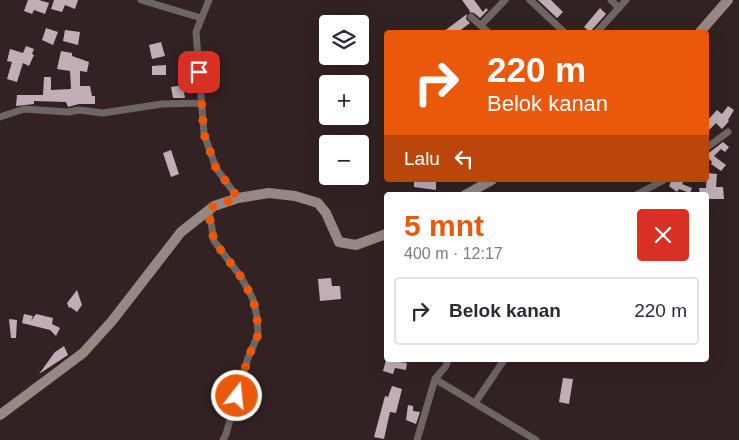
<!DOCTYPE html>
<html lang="id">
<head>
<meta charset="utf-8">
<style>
  :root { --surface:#fff; --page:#f7f7f7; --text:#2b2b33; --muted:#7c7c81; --line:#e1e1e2; --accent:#ea580c }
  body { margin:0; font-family:Helvetica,sans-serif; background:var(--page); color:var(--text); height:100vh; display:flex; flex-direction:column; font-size:19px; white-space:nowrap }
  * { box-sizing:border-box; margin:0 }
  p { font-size:16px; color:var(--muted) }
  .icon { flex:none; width:28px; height:28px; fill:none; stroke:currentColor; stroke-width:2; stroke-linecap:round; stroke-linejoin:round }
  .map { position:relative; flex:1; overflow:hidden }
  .sheet { position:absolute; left:384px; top:192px; width:325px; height:170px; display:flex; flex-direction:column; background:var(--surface); border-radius:5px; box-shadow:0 5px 20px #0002 }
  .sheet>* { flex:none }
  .banner { position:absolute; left:384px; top:30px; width:325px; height:152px; border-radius:5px; box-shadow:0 5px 20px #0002; background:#ea580c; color:#fff; overflow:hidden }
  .buttons { position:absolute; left:319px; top:15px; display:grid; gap:10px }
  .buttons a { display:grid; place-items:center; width:50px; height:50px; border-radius:5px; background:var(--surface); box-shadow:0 5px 20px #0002; font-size:25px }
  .pin { position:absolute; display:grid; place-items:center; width:42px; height:42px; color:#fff; margin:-21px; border-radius:10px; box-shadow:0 2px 8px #0006 }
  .me { position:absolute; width:55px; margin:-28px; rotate:16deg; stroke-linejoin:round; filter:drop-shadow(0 0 4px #0008) }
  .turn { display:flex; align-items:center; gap:18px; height:105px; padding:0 20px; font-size:22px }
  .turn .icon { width:65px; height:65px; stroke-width:2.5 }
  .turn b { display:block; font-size:35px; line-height:42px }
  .then { display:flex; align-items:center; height:48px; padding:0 20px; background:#0003; gap:10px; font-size:19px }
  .round { display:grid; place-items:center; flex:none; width:52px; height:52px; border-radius:5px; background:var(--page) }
  .summary { display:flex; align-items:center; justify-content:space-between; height:85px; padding:0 20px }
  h1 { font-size:30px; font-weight:700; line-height:38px; color:var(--accent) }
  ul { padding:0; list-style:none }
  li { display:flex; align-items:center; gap:15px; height:68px; margin:0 10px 8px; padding:0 10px; border:2px solid var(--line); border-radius:5px }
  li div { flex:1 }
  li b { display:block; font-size:19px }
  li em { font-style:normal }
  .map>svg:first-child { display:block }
  .building { fill:#c1adb6 }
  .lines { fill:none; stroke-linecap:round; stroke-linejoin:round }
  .street { stroke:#6e6662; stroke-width:7 }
  .secondary { stroke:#968983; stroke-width:10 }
  .route { stroke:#ea580c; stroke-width:9; stroke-dasharray:0 16.2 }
</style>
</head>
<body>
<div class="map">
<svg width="739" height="440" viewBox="0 0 739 440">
  <rect width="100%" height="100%" fill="#332223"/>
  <path class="building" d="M28,0H39L49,3L45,14L34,10L32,14L24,11Z
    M54,0H78L75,9L65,5L62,12L51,9Z
    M462,0H474L483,12L486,8L488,10L480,18L474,13L469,12L470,11Z
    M538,0H551L563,12L557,18Z
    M600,8L606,14L590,32L584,27Z
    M467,14L466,19L470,23L458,32H443Z
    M46,28L58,32L53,45L42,40Z
    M65,30L80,32L78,45L63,41Z
    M161,42L165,56L152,59L149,45Z
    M26,46L34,49L32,54L34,55L29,66L23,63L17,82L7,79L12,62L7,61L10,49L23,53Z
    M61,51L72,53V56L89,62L87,72L80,71V86H90L92,96H95V104H79L68,107L66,102L34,101V104L16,106L17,95H43L44,77H51V90L71,89L70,71L57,69Z
    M166,65V75H152V66Z
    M183,85L185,98H173L171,87Z
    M728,106L734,110L728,120L729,121L722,129L716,123L706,133V122L717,110L722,114Z
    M723,142L729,147L725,152L721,149L714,156L726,165L721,171L711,164L712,162L706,155Z
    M171,150L179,174L171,177L163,153Z
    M707,173L717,174L716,187H723L724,199H706V195H700L699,188H706Z
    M414,180H436V190L414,187Z
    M672,180H684L682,184L692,188L690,193L679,189L677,192L669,186Z
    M331,278L332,286H340L341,299L320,301L318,279Z
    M77,290L82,305L77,312L70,307L69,308L67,303Z
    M24,314L33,316L31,321L36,314L53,318L52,324L60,328L56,336L50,330L22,323Z
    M9,319L17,320L16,338H11Z
    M64,346L68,355L39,374L55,352Z
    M386,360L407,363L406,370L395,368L393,374L383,371Z
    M563,378L573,379L569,404L559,402Z
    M392,386L402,389L396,413L390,412L384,439L374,437L385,396L388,397Z
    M408,405L413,406V411L420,412L416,424L406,420Z"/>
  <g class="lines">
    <path class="street" d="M141,0L201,18
      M209,0L196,32L204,134L216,168L238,198
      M530,0L564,32
      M611,0L619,8
      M471,17L488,32
      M481,25L505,0
      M597,32L626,0
      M0,117L24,109L68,112L79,110L103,113L162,104L201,103
      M706,148L728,132
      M636,195L664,180
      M209,211L214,241L241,277L253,299L257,317L258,335L248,358L226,434L223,440
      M448,360L446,366L435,379L536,440
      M475,403L504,360
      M417,440L435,379"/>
    <path class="secondary" d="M700,32L728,0
      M465,195L492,180
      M0,415L83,353L112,321L181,232L214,206L238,198L269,193L295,196L318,203L326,213L339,242L356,245L386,234"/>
  </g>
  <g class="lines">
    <path class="route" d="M199,72L204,134L216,168L238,198L214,206L208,210L214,241L241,277L253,299L257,317L258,335L248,358L237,396"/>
  </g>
</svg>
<div class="buttons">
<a><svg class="icon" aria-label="layers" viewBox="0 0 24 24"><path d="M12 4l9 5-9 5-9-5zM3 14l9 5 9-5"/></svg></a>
<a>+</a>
<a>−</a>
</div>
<div class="pin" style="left:199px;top:72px;background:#d93025"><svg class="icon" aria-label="arrive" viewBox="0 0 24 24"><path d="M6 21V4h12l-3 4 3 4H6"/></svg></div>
<svg class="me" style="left:237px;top:396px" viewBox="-20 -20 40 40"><circle r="17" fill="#ea580c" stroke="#fff" stroke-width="3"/><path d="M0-11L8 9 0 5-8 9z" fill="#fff"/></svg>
<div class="banner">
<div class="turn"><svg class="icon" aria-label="right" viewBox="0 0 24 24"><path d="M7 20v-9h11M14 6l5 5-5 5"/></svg><div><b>220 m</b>Belok kanan</div></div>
<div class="then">Lalu<svg class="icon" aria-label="left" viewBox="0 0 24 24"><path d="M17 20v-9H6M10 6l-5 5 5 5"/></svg></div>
</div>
<section class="sheet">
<div class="summary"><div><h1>5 mnt</h1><p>400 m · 12:17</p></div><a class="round" style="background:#d93025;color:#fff"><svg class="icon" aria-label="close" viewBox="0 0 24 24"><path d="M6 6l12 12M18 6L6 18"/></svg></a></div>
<ul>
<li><svg class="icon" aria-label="right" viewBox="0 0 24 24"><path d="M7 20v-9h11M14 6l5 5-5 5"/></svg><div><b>Belok kanan</b></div><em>220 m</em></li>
</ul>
</section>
</div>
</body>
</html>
